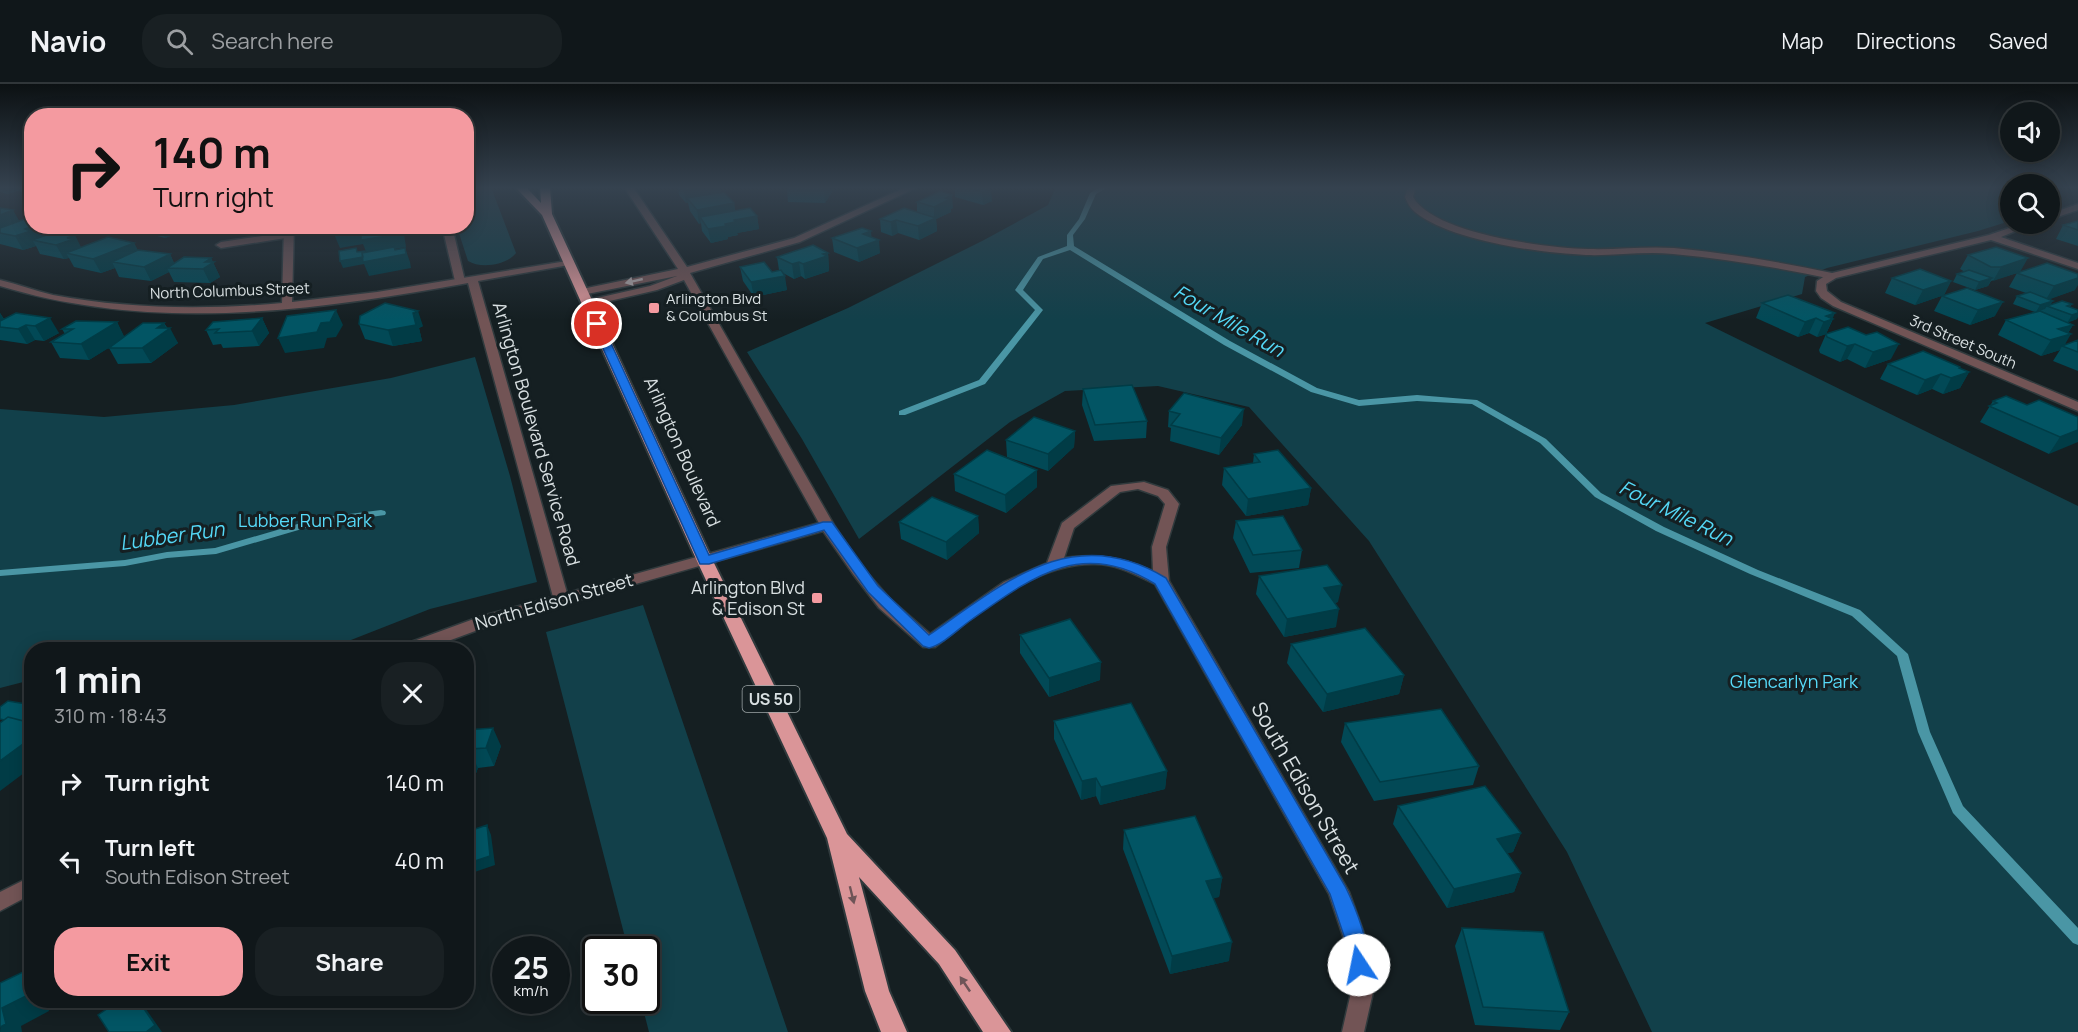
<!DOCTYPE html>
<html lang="en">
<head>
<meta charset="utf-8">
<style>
  :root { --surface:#10171a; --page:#192023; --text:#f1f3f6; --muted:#9c9fa2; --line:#303639; --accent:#f49aa0 }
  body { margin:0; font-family:Manrope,sans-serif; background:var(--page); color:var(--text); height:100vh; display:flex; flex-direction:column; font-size:22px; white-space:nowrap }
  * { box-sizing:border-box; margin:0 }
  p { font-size:20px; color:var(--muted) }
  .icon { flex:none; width:33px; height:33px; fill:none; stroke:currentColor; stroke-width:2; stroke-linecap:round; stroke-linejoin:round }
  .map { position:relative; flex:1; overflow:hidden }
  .sheet { position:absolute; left:24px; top:558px; width:450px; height:366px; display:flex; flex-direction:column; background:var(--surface); border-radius:24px; box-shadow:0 3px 15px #0003,0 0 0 2px var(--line) }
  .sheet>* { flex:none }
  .banner { position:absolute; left:24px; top:24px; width:450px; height:126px; border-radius:24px; box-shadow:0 3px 15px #0003,0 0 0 2px var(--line); background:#f49aa0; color:#111; overflow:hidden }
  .controls { position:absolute; left:2000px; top:18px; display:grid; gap:12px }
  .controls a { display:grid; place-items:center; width:60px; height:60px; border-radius:50%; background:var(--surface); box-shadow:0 3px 15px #0003,0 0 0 2px var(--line); font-size:30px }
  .speed { position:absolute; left:492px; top:852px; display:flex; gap:12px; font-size:30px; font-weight:700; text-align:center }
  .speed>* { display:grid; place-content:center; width:78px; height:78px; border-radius:50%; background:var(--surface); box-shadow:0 3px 15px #0003,0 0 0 2px var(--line); line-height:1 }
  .speed small { font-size:15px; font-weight:400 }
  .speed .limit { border:3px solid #111; border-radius:9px; background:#fff; color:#111 }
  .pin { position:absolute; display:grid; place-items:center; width:51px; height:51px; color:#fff; margin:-26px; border:3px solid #fff; border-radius:50%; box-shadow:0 2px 6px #0007 }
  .me { position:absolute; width:66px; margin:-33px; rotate:349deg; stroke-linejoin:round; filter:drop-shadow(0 0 4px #0008) }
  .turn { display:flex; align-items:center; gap:21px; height:126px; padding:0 30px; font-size:27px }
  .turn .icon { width:78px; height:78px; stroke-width:2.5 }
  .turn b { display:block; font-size:42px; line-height:51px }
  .round { display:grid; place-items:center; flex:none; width:63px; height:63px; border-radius:24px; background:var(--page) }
  .overview { display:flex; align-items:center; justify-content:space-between; height:102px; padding:0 30px }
  h1 { font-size:36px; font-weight:700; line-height:45px }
  .cta { display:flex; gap:12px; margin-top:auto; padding:12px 30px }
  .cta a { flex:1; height:69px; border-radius:24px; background:var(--accent); color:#111; font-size:24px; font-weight:700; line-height:69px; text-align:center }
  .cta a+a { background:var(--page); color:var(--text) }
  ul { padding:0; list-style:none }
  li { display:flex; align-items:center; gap:18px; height:78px; padding:0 30px }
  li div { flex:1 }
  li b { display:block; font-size:22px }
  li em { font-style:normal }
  header { display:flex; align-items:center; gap:36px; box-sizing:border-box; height:84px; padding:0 30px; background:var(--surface); border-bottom:2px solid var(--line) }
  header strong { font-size:28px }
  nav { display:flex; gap:33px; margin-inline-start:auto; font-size:21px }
  .search { width:420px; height:54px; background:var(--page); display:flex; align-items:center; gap:15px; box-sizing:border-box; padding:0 21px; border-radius:24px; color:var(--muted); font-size:22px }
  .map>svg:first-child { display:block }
  .green { fill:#12404a }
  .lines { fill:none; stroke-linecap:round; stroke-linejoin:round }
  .stream { fill:#4a96a5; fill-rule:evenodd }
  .service-casing { stroke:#303a3d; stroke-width:3 }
  .minor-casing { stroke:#303a3d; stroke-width:3 }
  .trunk-casing { stroke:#303a3d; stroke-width:4 }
  .service { fill:#725455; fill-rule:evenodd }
  .minor { fill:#725455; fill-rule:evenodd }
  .trunk { fill:#da9598; fill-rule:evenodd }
  .wall { fill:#024956 }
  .shaded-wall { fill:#013c46 }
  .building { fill:#025564; stroke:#013c46; stroke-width:1.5 }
  .oneway { fill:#aba1a3 }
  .oneway2 { fill:#6e5457 }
  .route { fill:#1a73e8; stroke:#114b97; stroke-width:1.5 }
  .poi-dot { fill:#f49aa0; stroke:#151f22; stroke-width:2 }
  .labels { text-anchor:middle; stroke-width:6; stroke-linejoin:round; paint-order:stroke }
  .far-street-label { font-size:15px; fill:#d9e0e2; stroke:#151f22 }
  .far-poi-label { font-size:15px; fill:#d9e0e2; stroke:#151f22; text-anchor:start }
  .shield { fill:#151f22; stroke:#9ea6a8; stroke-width:1.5 }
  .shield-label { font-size:16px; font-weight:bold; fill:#d9e0e2 }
  .street-label { font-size:18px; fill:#d9e0e2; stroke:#151f22 }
  .park-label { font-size:18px; fill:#57dbf9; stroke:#151f22 }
  .poi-label { font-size:18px; fill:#d9e0e2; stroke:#151f22; text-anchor:end }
  .water-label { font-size:20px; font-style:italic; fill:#54d8f6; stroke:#151f22 }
  .near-street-label { font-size:21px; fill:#d9e0e2; stroke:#151f22 }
</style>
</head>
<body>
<header>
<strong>Navio</strong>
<div class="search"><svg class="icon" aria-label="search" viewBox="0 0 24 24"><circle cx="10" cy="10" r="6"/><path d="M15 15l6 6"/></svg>Search here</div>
<nav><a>Map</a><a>Directions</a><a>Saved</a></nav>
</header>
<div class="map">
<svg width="2078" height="948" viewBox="0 0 2078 948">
  <rect width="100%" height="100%" fill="#151f22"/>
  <path class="green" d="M467,103H491L516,169C507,181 481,185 468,177L457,143L466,142Z
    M1056,103H2010L2004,109L2010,112V137L1978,147L1827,184L1805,193L1802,210L1705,239L2078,422V948H1652L1567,768L1369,457L1249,323L1158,302L1065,307L1010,338L859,455L802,355L747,268L848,224L984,156L1048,121Z
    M475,273L510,392L537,498L430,525L328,565L32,566L31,596L0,604V325L104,333L234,321L391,294Z
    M643,521L788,948H649L641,917L646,916V866L628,865L546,548Z"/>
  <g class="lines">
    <path class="stream" d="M1100,103H1108L1096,110L1085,135L1073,151L1074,162L1230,257L1317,304L1359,316L1417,311L1477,316L1546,355L1601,409L1664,443L1758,486L1860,526L1908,570L1930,648L1963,722L2078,844V861L2073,859L1953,729L1918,648L1897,572L1852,532L1750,490L1656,447L1595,413L1540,359L1472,320L1417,317L1359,322L1311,308L1224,261L1070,166L1043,175L1023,206L1043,226L985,300L905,331H899V327L979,296L1035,226L1015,206L1038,173L1067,162V151L1079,135L1090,109Z
      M381,426L385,427L386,429L385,431L319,440L216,470L167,474L125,482L0,492V486L125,476L167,468L215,464L318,434Z"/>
    <defs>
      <path id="service" d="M1408,103H1416L1413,113C1434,150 1547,164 1588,165C1617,166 1645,162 1674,164C1727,169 1780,178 1832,189L1837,192L1832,195C1780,184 1727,175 1673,170C1644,167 1615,172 1586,171C1541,169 1450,157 1415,128C1410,124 1407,118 1405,113Z
        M442,142H452L465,197L464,199L455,197Z
        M289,148L292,149V153L221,164L216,161L221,158Z"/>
      <path id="minor" d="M624,103H633L687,183L794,154L906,103H918L800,158L690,189L834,441L863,484L891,516L930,550L1004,498L1047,479L1062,439L1111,402L1144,398L1168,406L1179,420L1166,463L1169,497L1349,808L1367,858L1374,904L1364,948H1342L1352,904L1345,858L1329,810L1155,500C1136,491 1117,480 1095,480C1033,479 981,528 935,563H923L879,524L853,490L823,447L494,540L424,566H398L400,562L482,532L553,513L468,199C313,227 154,249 0,202V196C18,200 35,207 53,211C129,225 205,226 282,219L284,142H294L292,218L377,208L573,176L574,178L569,181L478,197L567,509L819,439L684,196L657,206L588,222L583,219L584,217L650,202L677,192L582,211L577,208L582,205L678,185ZM1138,405L1158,412L1165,420L1152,463L1153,487C1124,474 1096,469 1064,474L1074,444L1120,408Z
        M2078,120V126L2049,136V130Z
        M2021,140H2033L2001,153L2078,179V185L1991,156L1836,194L1826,200L1827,207L1841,218L2078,318V327L1833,222L1821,214L1816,207L1817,197L1828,190L1989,151Z
        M32,792V810L0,827V808Z"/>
      <path id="trunk" d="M515,103H526L541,119L540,103H550L552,130L713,477L847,750L955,866L1011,948H983L939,880L859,793L889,907L907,948H881L865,907L827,754L697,477L542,131Z"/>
    </defs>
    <use href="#service" class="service-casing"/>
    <use href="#minor" class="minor-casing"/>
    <use href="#trunk" class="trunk-casing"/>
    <use href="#service" class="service"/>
    <use href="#minor" class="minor"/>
    <use href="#trunk" class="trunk"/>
  </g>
  <path class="wall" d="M0,103H32V110L17,107L7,110L0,108Z
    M678,103H720L721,108L734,119L735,126L757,132L759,145L737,149L738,151L728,153V155L711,159L702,147L701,139L699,140L690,127L688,119H686L679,111Z
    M955,103H989L992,117L983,121L955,113Z
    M787,105L833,106L825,119L788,118Z
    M917,118L953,124L951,125V128L936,135L937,147L919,156L898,149L892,152L881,148L880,135L917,128Z
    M0,124L19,137L44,151L81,163L134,159L138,167L170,170L174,179L211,174L220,193L210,199L174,198L169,188L151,197L119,193L115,184L101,189L74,183L69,174L64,175L40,170L36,162L23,166L0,160Z
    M2078,137V162L2056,155L2063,141Z
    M118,142H192L193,144L165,154Z
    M871,153L880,169L859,178L834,168L832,154Z
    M828,169L829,187L805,195L801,192L794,195L783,189L787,206L754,213L743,197L740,183L772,188L779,186L777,173Z
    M1968,171L2075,206L2049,215L2050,221L2072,220L2070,223L2077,235L2068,238L2073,241L2068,249L2065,261L2078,256V287L2053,277L2060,266L2041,272L1998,251L2006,236L2035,228L2013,220L2017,212L2026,209L2009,203L2017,189L1991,197L1988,202L1975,206L1953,198L1957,190L1965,188L1960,185Z
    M1892,194L1951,197L1944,211L1915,221L1885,209Z
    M1942,212L1995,232L1970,241L1934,227Z
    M1762,219L1832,235H1833L1826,250L1817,253L1809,249L1798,253L1756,234Z
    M0,229L4,235L16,229L59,249L44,257L35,256L27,260L0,256Z
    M262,234L269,249L259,262L223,264L221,260L213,261L206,246Z
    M117,238L124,253L164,239L178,259L151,279L118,280L109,264L116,259L89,276L60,274L51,258L65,250L62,245Z
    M359,240L423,242L419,244L422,257L393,262L365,255Z
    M1848,243L1891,275L1865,284L1847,275L1840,278L1820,269L1819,266L1826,250Z
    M1888,280L1960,283V284L1969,288L1960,304L1943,310L1932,305L1917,311L1880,295Z
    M1083,305L1147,337L1146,354L1094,357L1082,321Z
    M1993,317L2027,321L2078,333L2049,370L1980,338Z
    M1169,327L1242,341L1219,371L1170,357L1171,344L1168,343Z
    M1075,347L1074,363L1048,387L1007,373L1006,356Z
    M1254,370L1311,404L1308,421L1246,432L1222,401L1224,384L1253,379Z
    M1037,386V403L1006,429L955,407L954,390Z
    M978,432L979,449L947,476L901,455L899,438Z
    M1236,437L1302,466L1299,484L1250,489L1233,454Z
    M1259,492L1338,518L1335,519L1336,543L1284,553L1256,510Z
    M1020,551L1100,596L1049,613L1020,569Z
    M1291,560L1404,591L1399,610L1323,628L1287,579Z
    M1054,637L1167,687L1165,705L1100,721L1096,712L1081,716L1054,655Z
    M1345,639L1479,682L1473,701L1374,717L1341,658Z
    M466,646L501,662L494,682L478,684L473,697L466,698Z
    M1398,722L1521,749L1513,768L1507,769L1521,789L1514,808L1447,824L1393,740Z
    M1124,746L1222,794L1219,813L1213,814L1229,877L1170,890L1123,765Z
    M1462,844L1569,928L1560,946L1475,941L1455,862Z"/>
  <path class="shaded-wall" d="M3,103H15L17,107L7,110Z
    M702,103H720L722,113L687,114L688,119H686L684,106Z
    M826,103H833V106L825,119L824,106Z
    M991,104L992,117L983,121L982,108Z
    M952,111L953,124L951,125V128L936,135L937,147L919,156L918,142L934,135V123L946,114Z
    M734,119L736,132L700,133L701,139L699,140L697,126Z
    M13,126L21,140L0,147V131Z
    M757,132L759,145L737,149L738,151L728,153V155L711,159L708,145L734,136Z
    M896,136L898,149L892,152L891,138Z
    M32,140V142H39L44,151L32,156L36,162L23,166L15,152L25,145L28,141Z
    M174,142H192L193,144L165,154L162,147Z
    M359,142H401L404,150L406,163L395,165L397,171L405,164L410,178L411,184L369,192L364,180L343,184L340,177L357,168L356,164L359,171L367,170L363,160L340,164L334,150Z
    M871,147L872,158L879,156L880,169L859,178L857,164L863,150Z
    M75,151L82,165L66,169L69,174L64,175L56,161L67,154Z
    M134,159L141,173L112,178L115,184L101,189L93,175Z
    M828,169L829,187L805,195L803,180Z
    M170,170L176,184H167L169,188L151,197L144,183Z
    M211,174L220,193L210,199L203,185L205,178Z
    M2028,174L2020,188L1993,197L2001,183Z
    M799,178L801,192L794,195L792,180Z
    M785,192L787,206L754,213L751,198Z
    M1992,194L1988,202L1975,206L1979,198Z
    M2078,194V201L2075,206L2045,217L2054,202Z
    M1951,197L1944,211L1915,221L1923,206Z
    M2053,217L2049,223L2047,222L2045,225L2036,228L2040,221Z
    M2003,218L1995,232L1970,241L1978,226Z
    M336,226L343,241L336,253L327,254L324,264L285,269L278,254L321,239Z
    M418,227L423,242L419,244L422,257L393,262L388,246Z
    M0,229L7,241L0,243Z
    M1835,229L1826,250L1817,253L1826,232Z
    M2078,229V233L2077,235L2067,239L2072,231Z
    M50,234L59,249L44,257L35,242Z
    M262,234L269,249L259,262L252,247Z
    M1816,234L1809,249L1798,253L1805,238Z
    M117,238L125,254L89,276L81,260Z
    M164,239L167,246L170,244L178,259L151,279L142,264L157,244Z
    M26,241L35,256L27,260L18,245Z
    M2073,241L2066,252L2071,250L2064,262H2062L2060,266L2041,272L2058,245Z
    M1855,260L1847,275L1840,278L1847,262Z
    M1899,260L1891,275L1865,284L1873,268Z
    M1960,283L1955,293L1969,288L1960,304L1943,310L1951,294L1959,284Z
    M1941,290L1932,305L1917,311L1925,296Z
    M1244,325L1242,341L1219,371L1221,354Z
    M2078,346V358L2049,370L2060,353Z
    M1075,347L1074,363L1048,387V370Z
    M1037,386V403L1006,429L1005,411Z
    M1311,404L1308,421L1246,432L1248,415Z
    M978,432L979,449L947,476L946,458Z
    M1342,501L1338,518L1320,522L1324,504Z
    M1339,525L1336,543L1284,553L1287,535Z
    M1101,578L1100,596L1049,613V594Z
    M1404,591L1399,610L1323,628L1327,610Z
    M32,630V646L20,639Z
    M493,644L501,662L494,682L486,664Z
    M32,650V683L0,707V677Z
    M469,665L478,684L473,697L466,682V674Z
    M1167,687L1165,705L1100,721L1101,703Z
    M1096,694V712L1081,716L1082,697Z
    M487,741L491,751L495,781L466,791V780Z
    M1521,749L1513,768L1490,774L1497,755Z
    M1521,789L1514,808L1447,824L1454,805Z
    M1222,794L1219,813L1203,816L1206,797Z
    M1232,858L1229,877L1170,890L1172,872Z
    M27,886L32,891V908Z
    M32,909V916H47L49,927L21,942L22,948H0L2,924Z
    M138,916L141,918L162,948H146Z"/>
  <path class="building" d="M681,103H702L684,106Z
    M788,103H826L824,106L787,105Z
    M965,103H989L991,104L983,108Z
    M940,107L952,111L946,114L950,115L934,123L917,118Z
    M724,108L734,119L697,126L687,114Z
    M0,124L13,126L0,131Z
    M750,124L757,132L734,136L735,138L725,140L726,142L708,145L700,133Z
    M904,124L936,134L918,142L896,136L891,138L880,135Z
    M25,135L32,136V140L28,141L33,142L25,145L31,147L15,152L0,149V144Z
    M2078,137V146L2063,141Z
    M143,142H174L162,147Z
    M334,142H400L401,150L361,156V146L334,150Z
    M862,144L871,147L863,150L879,156L857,164L832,154Z
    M61,146L75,151L67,154L74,155L56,161L32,156Z
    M108,153L134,159L93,175L66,169Z
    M813,161L828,169L823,170L827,172L803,180L799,178L792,180L777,173Z
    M394,163L395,166L405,164L406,170L363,178L362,169Z
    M1996,163L2028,174L2001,183H1991L1968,171Z
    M356,164L357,168L365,167V168L362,169L363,173L340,177L339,167Z
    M138,166L170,170L144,183L112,178Z
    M184,173L211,174L205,178H214L203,185L167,184Z
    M764,178L772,188L781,186L785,192L751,198L740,183Z
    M2047,179L2078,190V194L2054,202L2017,189Z
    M1920,185L1951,197L1923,206L1892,194Z
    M1969,186L1992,194L1979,198L1957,190Z
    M1967,204L2003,218L1978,226L1942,212Z
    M2030,208L2053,217L2040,221L2017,212Z
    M1788,211L1835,229L1826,232L1833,235L1824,238L1816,234L1805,238L1762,219Z
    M2062,217L2072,220L2067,222L2078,226V229L2072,231L2047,222Z
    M385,219L418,227L413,229L416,241L388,246L359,240L360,232Z
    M336,226L330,238L321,239L317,248L278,254L287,232Z
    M2040,227L2073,241L2058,245L2071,250L2050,256L2006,236Z
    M16,229L50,234L35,242L26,241L18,245L0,243V237Z
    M262,234L252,247L215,249L219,245L206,246L213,238Z
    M76,237L117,238L81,260L51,258L73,245H62Z
    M143,239H164L157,244H170L142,264H109Z
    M1848,243L1866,251L1877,248L1899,260L1873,268L1855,260L1847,262L1827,253L1826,250Z
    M2078,256V268L2062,262Z
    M1923,267L1960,283L1959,284L1969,288L1951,294L1941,290L1925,296L1888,280Z
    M1132,301L1147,337L1095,341L1083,305Z
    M1184,309L1244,325L1221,354L1171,341L1180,330L1169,327Z
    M2006,312L2027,321L2039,316L2078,333V346L2060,353L1989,322L1997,319L1993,317Z
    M1034,333L1075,347L1048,370L1006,356Z
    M987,366L1037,386L1005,411L954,390Z
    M1278,366L1311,404L1248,415L1224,384L1260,378L1254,370Z
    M932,413L978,432L946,458L899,438Z
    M1283,432L1302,466L1253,471L1236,437Z
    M1327,481L1342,501L1324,504L1339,525L1287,535L1259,492Z
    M1070,535L1101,578L1049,594L1020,551Z
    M1365,544L1404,591L1327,610L1291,560Z
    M8,617L32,621V630L23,637L8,633L4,636L0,635V623Z
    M1131,619L1167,687L1101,703L1096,694L1082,697L1054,637Z
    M1441,625L1479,682L1380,698L1345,639Z
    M8,633L32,639V650L24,656L27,657L0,677V639Z
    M493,644L486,664L469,665L466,674V646Z
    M1485,702L1521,749L1497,755L1521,789L1454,805L1398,722Z
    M1195,732L1222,794L1206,797L1232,858L1172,872L1124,746Z
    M487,741L490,772L466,780V748Z
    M1462,844L1543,848L1569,928L1483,923Z
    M27,886L32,909L2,924L6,940L0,943V899Z
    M120,916H138L155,941L146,948H109L98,931Z"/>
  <defs><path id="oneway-solid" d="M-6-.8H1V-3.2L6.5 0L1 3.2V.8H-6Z" transform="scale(1.5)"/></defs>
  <use class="oneway" href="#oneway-solid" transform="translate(634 197) rotate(167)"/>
  <g class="oneway2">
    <use href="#oneway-solid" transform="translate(852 811) rotate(76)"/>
    <use href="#oneway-solid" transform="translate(965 900) rotate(-124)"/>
  </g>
  <linearGradient id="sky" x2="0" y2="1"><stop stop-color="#0c1113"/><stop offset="0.44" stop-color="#35424f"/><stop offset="1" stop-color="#35424f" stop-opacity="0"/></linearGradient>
  <rect width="2078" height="236" fill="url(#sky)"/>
  <path class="route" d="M597,237L602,240L709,471L823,438H832L878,502L929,551C1004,499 1073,437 1166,494L1345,802C1354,820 1375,870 1366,887L1359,890L1352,887L1346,858L1330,810L1155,500C1082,454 1032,493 971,536C958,545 944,560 929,564L923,562L868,508L824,446L709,480H700L592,240Z"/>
  <g class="poi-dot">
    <rect x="648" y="218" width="12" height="12" rx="3"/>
    <rect x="811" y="508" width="12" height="12" rx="3"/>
  </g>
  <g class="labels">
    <g class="far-street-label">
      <text transform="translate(230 207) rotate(-2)" y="5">North Columbus Street</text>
      <text transform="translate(1963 258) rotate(23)" y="5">3rd Street South</text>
    </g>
    <g class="far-poi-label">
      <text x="666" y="220">Arlington Blvd<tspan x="666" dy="17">&amp; Columbus St</tspan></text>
    </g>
    <rect class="shield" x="742.5" y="602" width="57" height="26" rx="4.5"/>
    <g class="shield-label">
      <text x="771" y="621">US 50</text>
    </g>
    <g class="street-label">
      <text transform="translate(536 350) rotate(74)" y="6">Arlington Boulevard Service Road</text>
      <text transform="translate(682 368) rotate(66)" y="6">Arlington Boulevard</text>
      <text transform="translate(554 518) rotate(-16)" y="6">North Edison Street</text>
    </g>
    <g class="park-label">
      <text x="305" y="443">Lubber Run Park</text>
      <text x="1794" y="604">Glencarlyn Park</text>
    </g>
    <g class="poi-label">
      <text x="805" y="510">Arlington Blvd<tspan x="805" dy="21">&amp; Edison St</tspan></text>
    </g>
    <g class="water-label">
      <text transform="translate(1229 237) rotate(30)" y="7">Four Mile Run</text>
      <text transform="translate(1676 429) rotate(26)" y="7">Four Mile Run</text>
      <text transform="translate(172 452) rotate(-8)" y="7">Lubber Run</text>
    </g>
    <g class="near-street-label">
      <text transform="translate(1305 704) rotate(60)" y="7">South Edison Street</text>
    </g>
  </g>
</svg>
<div class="controls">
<a><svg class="icon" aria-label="sound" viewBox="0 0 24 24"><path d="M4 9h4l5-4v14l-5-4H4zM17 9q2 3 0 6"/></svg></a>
<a><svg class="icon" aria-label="search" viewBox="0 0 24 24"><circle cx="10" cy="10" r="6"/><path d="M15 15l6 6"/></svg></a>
</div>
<div class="speed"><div>25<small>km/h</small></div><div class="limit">30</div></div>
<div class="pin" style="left:597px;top:240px;background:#d93025"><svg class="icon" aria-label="arrive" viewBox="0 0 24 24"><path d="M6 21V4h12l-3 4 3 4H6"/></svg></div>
<svg class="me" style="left:1359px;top:881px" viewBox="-20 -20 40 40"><circle r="19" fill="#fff"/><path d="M0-13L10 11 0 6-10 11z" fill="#1a73e8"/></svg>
<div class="banner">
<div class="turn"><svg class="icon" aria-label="right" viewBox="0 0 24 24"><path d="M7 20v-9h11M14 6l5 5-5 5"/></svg><div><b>140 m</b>Turn right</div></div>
</div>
<section class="sheet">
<div class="overview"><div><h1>1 min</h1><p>310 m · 18:43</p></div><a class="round"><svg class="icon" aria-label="close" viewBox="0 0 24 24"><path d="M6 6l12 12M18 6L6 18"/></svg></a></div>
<ul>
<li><svg class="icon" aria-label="right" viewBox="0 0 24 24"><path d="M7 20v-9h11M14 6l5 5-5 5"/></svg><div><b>Turn right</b></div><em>140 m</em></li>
<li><svg class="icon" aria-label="left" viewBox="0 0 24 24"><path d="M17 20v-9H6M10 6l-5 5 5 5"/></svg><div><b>Turn left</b><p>South Edison Street</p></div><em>40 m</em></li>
</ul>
<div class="cta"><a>Exit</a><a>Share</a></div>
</section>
</div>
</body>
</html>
